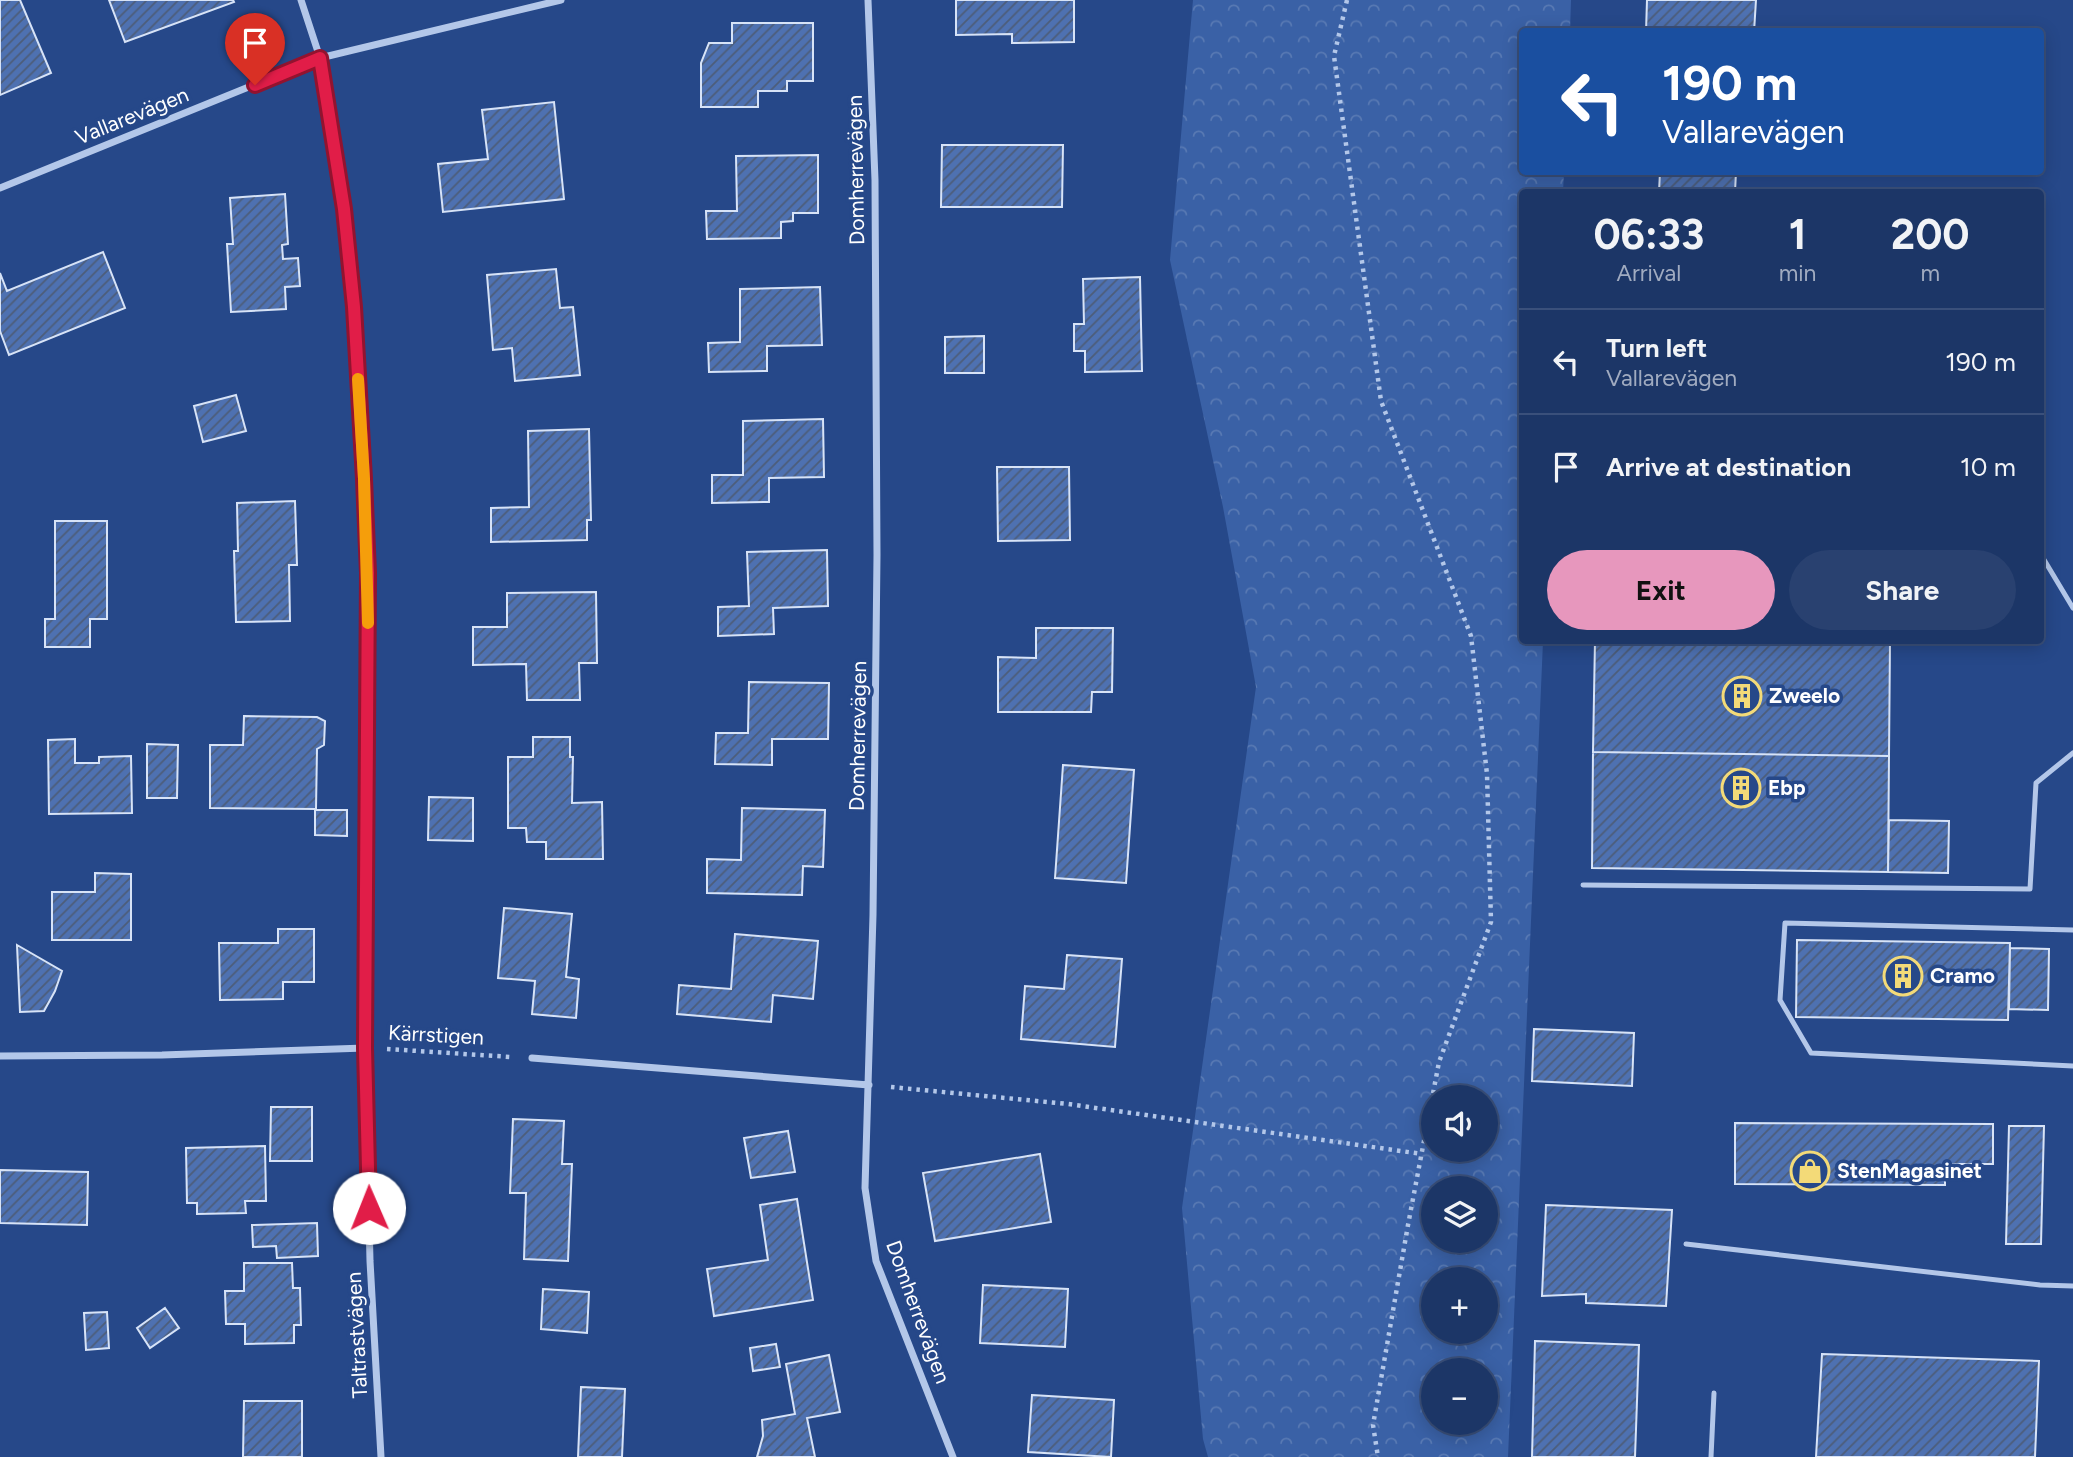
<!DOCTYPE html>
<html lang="en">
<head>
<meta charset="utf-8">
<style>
  :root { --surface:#1c3667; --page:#294170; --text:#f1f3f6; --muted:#a0abc0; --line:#3a507b; --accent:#e797bd }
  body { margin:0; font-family:Figtree,sans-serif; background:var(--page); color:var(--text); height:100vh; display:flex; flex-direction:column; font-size:26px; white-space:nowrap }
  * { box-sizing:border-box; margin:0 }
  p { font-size:23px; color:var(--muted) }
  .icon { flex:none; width:38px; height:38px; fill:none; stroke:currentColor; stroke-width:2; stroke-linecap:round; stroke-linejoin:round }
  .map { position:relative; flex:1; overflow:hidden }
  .panel { position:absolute; left:1519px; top:189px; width:525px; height:455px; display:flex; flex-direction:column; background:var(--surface); border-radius:7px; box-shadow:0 4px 18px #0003,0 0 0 2px var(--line) }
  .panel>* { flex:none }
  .banner { position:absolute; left:1519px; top:28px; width:525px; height:147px; border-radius:7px; box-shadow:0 4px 18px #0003,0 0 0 2px var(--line); background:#1a4fa0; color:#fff; overflow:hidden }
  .fabs { position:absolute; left:1421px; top:1085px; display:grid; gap:14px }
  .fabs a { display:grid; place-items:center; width:77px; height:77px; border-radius:50%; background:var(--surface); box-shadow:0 4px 18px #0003,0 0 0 2px var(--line); font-size:35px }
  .pin { position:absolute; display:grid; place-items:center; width:60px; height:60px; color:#fff; margin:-72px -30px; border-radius:50% 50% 50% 0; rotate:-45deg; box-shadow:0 0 7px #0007 }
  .pin .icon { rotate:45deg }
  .me { position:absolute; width:77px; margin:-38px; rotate:359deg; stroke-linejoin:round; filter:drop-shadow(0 0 5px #0008) }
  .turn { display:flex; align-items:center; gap:24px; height:147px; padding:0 28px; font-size:32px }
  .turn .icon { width:91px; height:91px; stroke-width:2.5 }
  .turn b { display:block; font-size:49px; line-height:60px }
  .eta { display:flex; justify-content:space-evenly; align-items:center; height:119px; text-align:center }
  .eta b { font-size:42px; font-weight:700; line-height:49px }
  .button { display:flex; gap:14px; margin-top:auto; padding:14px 28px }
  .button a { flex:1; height:80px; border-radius:42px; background:var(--accent); color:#111; font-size:28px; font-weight:700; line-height:80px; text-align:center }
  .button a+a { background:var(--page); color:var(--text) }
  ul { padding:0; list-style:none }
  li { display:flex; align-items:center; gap:21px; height:105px; padding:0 28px; border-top:2px solid var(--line) }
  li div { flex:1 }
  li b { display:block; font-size:26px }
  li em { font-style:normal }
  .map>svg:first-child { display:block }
  .forest { fill:url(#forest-crowns); fill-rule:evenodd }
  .building { fill:url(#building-hatch); stroke:#d7e3f7; stroke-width:2 }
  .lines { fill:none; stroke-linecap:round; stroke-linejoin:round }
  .path { stroke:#b3c7e9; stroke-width:4.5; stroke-dasharray:3.5 5; stroke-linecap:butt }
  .service { stroke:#b3c7e9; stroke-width:5 }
  .minor { stroke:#b3c7e9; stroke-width:7 }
  .route-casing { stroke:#92132f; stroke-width:18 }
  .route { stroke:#e11d48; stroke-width:12 }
  .slow { stroke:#f59e0b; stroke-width:12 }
  .labels { text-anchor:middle; stroke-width:7; stroke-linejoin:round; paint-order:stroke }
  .street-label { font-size:21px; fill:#fff; stroke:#264889 }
  .poi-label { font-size:21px; font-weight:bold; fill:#fff; stroke:#264889; text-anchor:start }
</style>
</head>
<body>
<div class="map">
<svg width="2073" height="1457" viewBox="0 0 2073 1457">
  <defs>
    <pattern id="forest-crowns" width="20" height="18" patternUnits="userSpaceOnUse" patternTransform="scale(1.75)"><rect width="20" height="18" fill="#3a61a6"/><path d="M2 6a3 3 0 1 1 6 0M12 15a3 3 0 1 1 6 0" fill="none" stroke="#5879b3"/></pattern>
    <pattern id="building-hatch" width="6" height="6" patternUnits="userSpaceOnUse" patternTransform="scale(1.75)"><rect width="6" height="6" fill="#4e71b1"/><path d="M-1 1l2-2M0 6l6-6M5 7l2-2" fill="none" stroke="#4d5d79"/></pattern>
  </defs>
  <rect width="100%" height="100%" fill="#264889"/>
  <path class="forest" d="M1193,0H1571L1570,31L1522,32V172H1564L1563,192H1522V640L1543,641L1508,1457H1208L1203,1439L1182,1208L1256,687L1223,507L1170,260ZM1433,1097H1486V1150H1433ZM1433,1188H1486V1241H1433ZM1433,1279H1486V1332H1433ZM1433,1370H1486V1423H1433Z"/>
  <path class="building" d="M0,0H20L51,73L0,95Z
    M109,0H233L234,2L125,42Z
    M956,0H1074V42L1012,43V34L956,35Z
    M1647,0H1756L1754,32H1646Z
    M732,23H813V81H787V91H758V107H701V63L709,43H732Z
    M554,102L564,199L443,212L438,164L488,159L482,110Z
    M942,145H1063L1062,207H941Z
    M818,155V213H793V221L781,222V238L707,239L706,211H737L736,156Z
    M1660,172H1736L1735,192H1659Z
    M285,194L288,244L282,245L283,259L298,258L300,286L285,287L286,309L231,312L227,244H233L230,198Z
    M103,252L125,308L9,355L0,331V273L7,291Z
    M556,269L560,308L573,307L580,375L515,381L512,348L493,350L487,275Z
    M1140,277L1142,371L1085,372V351H1074V324H1084L1083,279Z
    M820,287L822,345L767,346V371L709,372L708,343L740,342V289Z
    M984,336V373H945V337Z
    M236,395L246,431L203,442L194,406Z
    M823,419L824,477L769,478V502L712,503V475H743V421Z
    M589,429L591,520H587V540L491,542V508L529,507L528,431Z
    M997,467H1069L1070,540L998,541Z
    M295,501L297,565H289L290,621L236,622L234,551H238L237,503Z
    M55,521H107V619H90V647H45V619H55Z
    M827,550L828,606L773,608L774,634L718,636V607L749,606L747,552Z
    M596,592L597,663H579L580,700H527L526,664L473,665V627H507V593Z
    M1036,628H1113L1112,692H1092L1091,712H998V657L1036,658Z
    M1595,640H1890L1889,756L1593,752Z
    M749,682L829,683L828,739H772V765L715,764L716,733H748Z
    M244,716L317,717L325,721L324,745L317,749L316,809L210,808V745H243Z
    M533,737H570V757H573L572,803L602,802L603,859H546V842H527L526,828H508V757H533Z
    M75,739V763H99V757L131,756L132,813L49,814L48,740Z
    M147,744L178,745L177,798H147Z
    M1593,752L1889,756L1888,872L1592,868Z
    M1063,765L1134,770L1126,883L1055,878Z
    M429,797L473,798V841L428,840Z
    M742,808L825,810L823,867L803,866L802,895L707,893V859L741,860Z
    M315,810H347V836L315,835Z
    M1889,820L1949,821L1948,873L1888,872Z
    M95,873L131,874V940H52V892H95Z
    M504,908L572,914L566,977L579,979L576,1018L532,1014L535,981L498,978Z
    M278,929H314V982H283V999L220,1000L219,943H278Z
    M735,934L818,941L813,999L773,995L771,1022L677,1014L679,985L731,989Z
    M1797,940L2010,943L2008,1020L1796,1017Z
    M17,945L62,971L55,991L44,1011L20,1012Z
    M2010,948L2049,949L2048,1010L2009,1009Z
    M1067,955L1122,959L1115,1047L1021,1039L1025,986L1064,989Z
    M1534,1029L1634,1033L1632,1086L1532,1081Z
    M271,1107H312V1161H270Z
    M513,1119L564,1121L562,1164H572L568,1261L524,1259L526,1193H510Z
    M1735,1123L1993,1124V1164H1945V1185L1735,1184Z
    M2009,1126H2044L2041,1244H2006Z
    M788,1131L795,1172L751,1178L744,1138Z
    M265,1146L266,1201H245L246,1213L197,1214V1203H187L186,1148Z
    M1040,1154L1051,1222L935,1241L923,1173Z
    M0,1170L88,1172L87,1225L0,1223Z
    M797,1199L813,1300L714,1316L707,1269L768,1260L760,1205Z
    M1546,1205L1672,1210L1666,1306L1586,1303V1294L1542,1296Z
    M317,1223L318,1256L277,1258L276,1246L253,1247L252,1225Z
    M244,1263H292L293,1288H300L301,1325H294V1343L245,1344V1324H226L225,1291H244Z
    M983,1285L1068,1289L1065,1347L980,1343Z
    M543,1289L589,1292L587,1333L541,1329Z
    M165,1308L179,1328L150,1348L137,1328Z
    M107,1312L109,1348L86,1350L84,1313Z
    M1535,1341L1639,1345L1635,1457H1532Z
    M776,1344L780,1367L753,1371L750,1348Z
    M1822,1354L2039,1361L2035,1457H1816Z
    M829,1355L840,1412L807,1418L815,1457H757L763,1436L762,1420L795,1414L786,1364Z
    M581,1387L625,1389L622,1457H578Z
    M1032,1395L1114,1400L1111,1457L1028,1452Z
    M244,1401H302V1457H243Z"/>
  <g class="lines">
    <path class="path" d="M1347,0L1334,56L1381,401L1471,636L1487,774L1491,922L1439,1062L1408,1225L1373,1425L1378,1457
      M387,1049L511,1057
      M891,1087L1068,1104L1422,1154"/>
    <path class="service" d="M2040,553L2073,608
      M1583,885L2030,889L2036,783L2073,753
      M2073,930L1785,923L1780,1000L1811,1053L2073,1066
      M1686,1244L2040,1285L2073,1286
      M1711,1457L1714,1393"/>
    <path class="minor" d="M301,0L320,58L344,209L354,307L364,479L368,656L365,1048L370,1261L381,1457
      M868,0L875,180L877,555L873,915L865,1188L876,1261L953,1457
      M0,188L320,58L561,0
      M0,1056L162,1055L365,1048
      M532,1058L869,1085"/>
  </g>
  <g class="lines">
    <defs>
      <path id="route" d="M255,85L320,58L344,209L354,307L364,479L368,573L365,1048L369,1208"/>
    </defs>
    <use href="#route" class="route-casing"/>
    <use href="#route" class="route"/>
    <path class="slow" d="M358,379L364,479L368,623"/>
  </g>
  <defs>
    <symbol id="building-ring" viewBox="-11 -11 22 22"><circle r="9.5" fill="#264889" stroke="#f3da78" stroke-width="1.5"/><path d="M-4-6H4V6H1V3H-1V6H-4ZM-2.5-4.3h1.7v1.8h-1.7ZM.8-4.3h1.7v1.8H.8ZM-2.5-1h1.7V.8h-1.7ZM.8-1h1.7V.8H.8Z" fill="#f3da78"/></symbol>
    <symbol id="shop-ring" viewBox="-11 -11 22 22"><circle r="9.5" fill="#264889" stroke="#f3da78" stroke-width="1.5"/><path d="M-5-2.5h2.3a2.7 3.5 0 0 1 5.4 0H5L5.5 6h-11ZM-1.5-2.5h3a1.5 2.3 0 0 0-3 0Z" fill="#f3da78"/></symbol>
  </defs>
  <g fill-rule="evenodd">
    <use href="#building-ring" x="1720" y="674" width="44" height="44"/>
    <use href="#building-ring" x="1719" y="766" width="44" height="44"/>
    <use href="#building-ring" x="1881" y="954" width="44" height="44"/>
    <use href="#shop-ring" x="1788" y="1149" width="44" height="44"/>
  </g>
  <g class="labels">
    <g class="street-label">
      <text transform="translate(132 116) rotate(-22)" y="7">Vallarevägen</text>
      <text transform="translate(856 170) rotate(-91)" y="7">Domherrevägen</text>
      <text transform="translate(858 736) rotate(-89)" y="7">Domherrevägen</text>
      <text transform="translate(436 1035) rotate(3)" y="7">Kärrstigen</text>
      <text transform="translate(918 1312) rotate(70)" y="7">Domherrevägen</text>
      <text transform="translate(357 1335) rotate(-93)" y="7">Taltrastvägen</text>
    </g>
    <g class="poi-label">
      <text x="1769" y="703">Zweelo</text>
      <text x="1768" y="795">Ebp</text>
      <text x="1930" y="983">Cramo</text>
      <text x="1837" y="1178">StenMagasinet</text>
    </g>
  </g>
</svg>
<div class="fabs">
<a><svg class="icon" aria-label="sound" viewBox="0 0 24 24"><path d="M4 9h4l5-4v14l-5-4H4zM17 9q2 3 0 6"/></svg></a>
<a><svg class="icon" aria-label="layers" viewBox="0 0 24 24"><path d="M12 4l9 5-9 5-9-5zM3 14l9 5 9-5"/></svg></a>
<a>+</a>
<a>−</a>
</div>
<div class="pin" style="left:255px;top:85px;background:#d93025"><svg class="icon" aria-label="arrive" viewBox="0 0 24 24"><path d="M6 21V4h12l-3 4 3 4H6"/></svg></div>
<svg class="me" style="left:369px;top:1208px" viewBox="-20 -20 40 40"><circle r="19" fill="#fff"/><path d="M0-13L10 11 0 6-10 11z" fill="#e11d48"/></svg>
<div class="banner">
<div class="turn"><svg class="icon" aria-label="left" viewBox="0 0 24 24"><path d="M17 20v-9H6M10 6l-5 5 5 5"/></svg><div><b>190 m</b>Vallarevägen</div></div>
</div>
<section class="panel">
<div class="eta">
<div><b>06:33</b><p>Arrival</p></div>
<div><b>1</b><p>min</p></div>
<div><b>200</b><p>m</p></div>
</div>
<ul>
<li><svg class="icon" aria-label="left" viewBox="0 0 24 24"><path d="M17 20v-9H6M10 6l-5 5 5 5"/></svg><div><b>Turn left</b><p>Vallarevägen</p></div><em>190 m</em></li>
<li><svg class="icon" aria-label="arrive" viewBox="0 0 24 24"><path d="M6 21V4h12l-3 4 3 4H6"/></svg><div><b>Arrive at destination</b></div><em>10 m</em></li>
</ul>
<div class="button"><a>Exit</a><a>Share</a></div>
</section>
</div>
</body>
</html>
